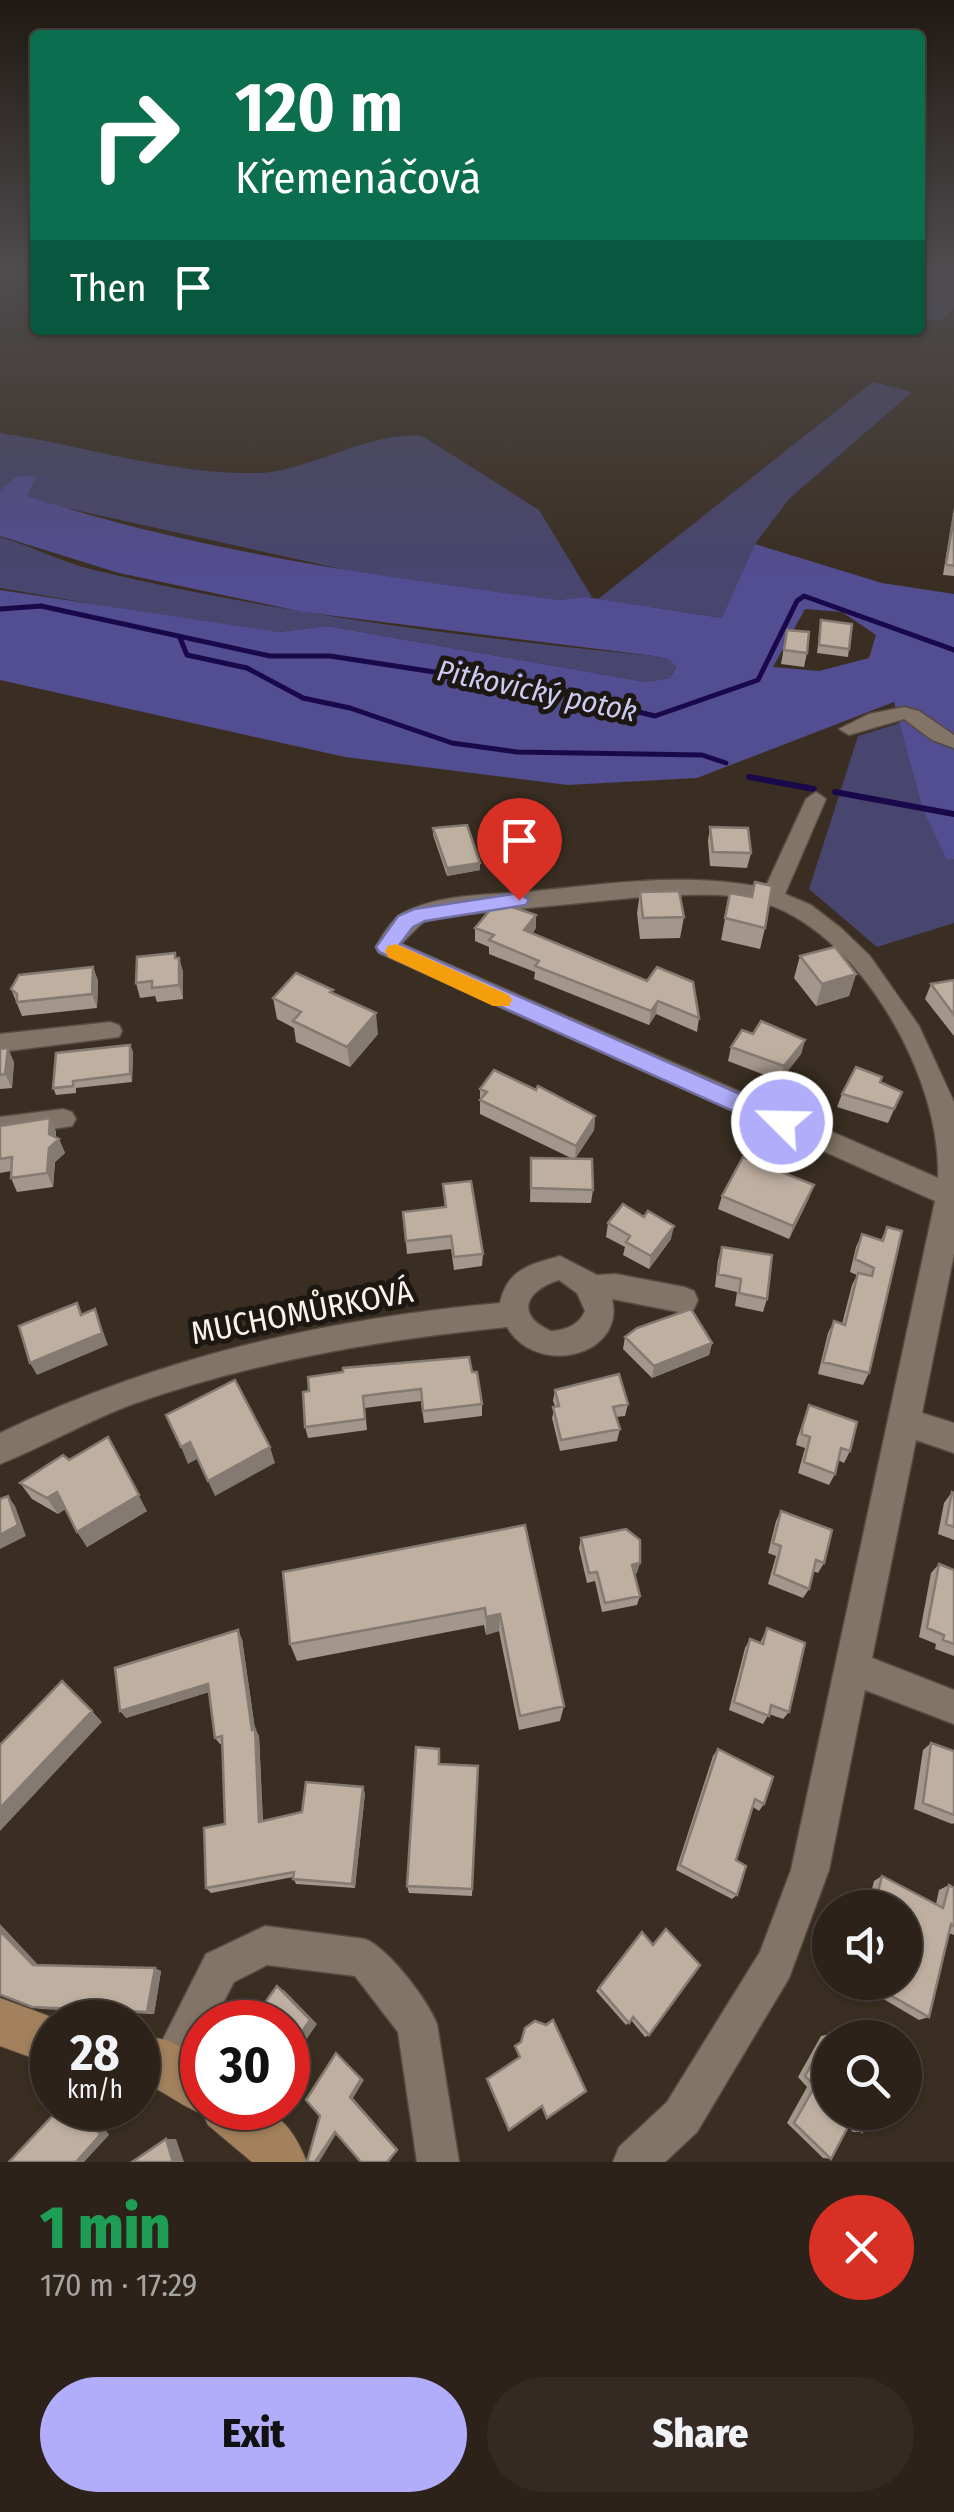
<!DOCTYPE html>
<html lang="en">
<head>
<meta charset="utf-8">
<style>
  :root { --surface:#2c221a; --page:#342a23; --text:#f1f3f6; --muted:#a6a4a2; --line:#483f39; --accent:#b1adfa }
  body { margin:0; font-family:"Fira Sans Condensed",sans-serif; background:var(--page); color:var(--text); height:100vh; display:flex; flex-direction:column; font-size:38px; white-space:nowrap }
  * { box-sizing:border-box; margin:0 }
  p { font-size:32px; color:var(--muted) }
  .icon { flex:none; width:55px; height:55px; fill:none; stroke:currentColor; stroke-width:2; stroke-linecap:round; stroke-linejoin:round }
  .map { position:relative; height:2162px; overflow:hidden }
  .details { display:flex; flex-direction:column; background:var(--surface); flex:1 }
  .details>* { flex:none }
  .top-card { position:absolute; left:30px; top:30px; width:895px; height:305px; border-radius:10px; box-shadow:0 2px 8px #0004,0 0 0 2px var(--line); background:#0b6e4f; color:#fff; overflow:hidden }
  .fabs { position:absolute; left:812px; top:1890px; display:grid; gap:20px }
  .fabs a { display:grid; place-items:center; width:110px; height:110px; border-radius:50%; background:var(--surface); box-shadow:0 2px 8px #0004,0 0 0 2px var(--line); font-size:50px }
  .speed { position:absolute; left:30px; top:2000px; display:flex; gap:20px; font-size:50px; font-weight:700; text-align:center }
  .speed>* { display:grid; place-content:center; width:130px; height:130px; border-radius:50%; background:var(--surface); box-shadow:0 2px 8px #0004,0 0 0 2px var(--line); line-height:1 }
  .speed small { font-size:25px; font-weight:400 }
  .speed .limit { border:15px solid #d22; background:#fff; color:#111 }
  .pin { position:absolute; display:grid; place-items:center; width:85px; height:85px; color:#fff; margin:-102px -42px; border-radius:50% 50% 50% 0; rotate:-45deg; box-shadow:0 0 10px #0007 }
  .pin .icon { rotate:45deg }
  .me { position:absolute; width:110px; margin:-55px; rotate:293deg; stroke-linejoin:round; filter:drop-shadow(0 0 8px #0008) }
  .turn { display:flex; align-items:center; gap:35px; height:210px; padding:0 40px; font-size:45px }
  .turn .icon { width:130px; height:130px; stroke-width:2.5 }
  .turn b { display:block; font-size:70px; line-height:85px }
  .then { display:flex; align-items:center; height:95px; padding:0 40px; background:#0003; gap:20px; font-size:38px }
  .round { display:grid; place-items:center; flex:none; width:105px; height:105px; border-radius:52px; background:var(--page) }
  .overview { display:flex; align-items:center; justify-content:space-between; height:170px; padding:0 40px }
  h1 { font-size:60px; font-weight:800; line-height:75px; color:#1e9e55 }
  .button { display:flex; gap:20px; margin-top:auto; padding:20px 40px }
  .button a { flex:1; height:115px; border-radius:60px; background:var(--accent); color:#111; font-size:40px; font-weight:800; line-height:115px; text-align:center }
  .button a+a { background:var(--page); color:var(--text) }
  .map>svg:first-child { display:block }
  .green { fill:#48456e }
  .forest { fill:#534d91; fill-rule:evenodd }
  .lines { fill:none; stroke-linecap:round; stroke-linejoin:round }
  .stream-far1 { stroke:#1a094a; stroke-width:5 }
  .stream { stroke:#1a094a; stroke-width:6 }
  .street-casing { stroke:#554b41; stroke-width:3 }
  .secondary-casing { stroke:#554b41; stroke-width:2 }
  .street { fill:#827466; fill-rule:evenodd }
  .secondary { fill:#a2815c; fill-rule:evenodd }
  .wall { fill:#a3968a }
  .shaded-wall { fill:#857a71 }
  .building { fill:#beafa1; stroke:#857a71; stroke-width:2.5 }
  .route { fill:#b1adfa; stroke:#7370a2; stroke-width:2.5 }
  .slow { fill:#f59e0b }
  .labels { text-anchor:middle; stroke-width:10; stroke-linejoin:round; paint-order:stroke }
  .far-water-label { font-size:30px; font-style:italic; fill:#cccbf3; stroke:#1d1712 }
  .street-label { font-size:32px; fill:#fbf3eb; stroke:#1d1712 }
</style>
</head>
<body>
<div class="map">
<svg width="954" height="2162" viewBox="0 0 954 2162">
  <rect width="100%" height="100%" fill="#3a2e22"/>
  <path class="green" d="M920,270H954V307L942,320H920Z
    M873,382L912,392L789,499L755,544L723,618L598,599Z
    M0,433C86,446 171,475 259,473C304,473 380,427 424,437L539,510L592,597L559,600L373,576L57,506L27,496L14,478L0,490Z
    M0,537C31,546 62,562 94,570C278,614 466,637 654,656L668,659L676,665L670,678L646,682L327,626L278,632L209,624L0,588Z
    M900,723L923,811L947,859H954V923L877,947L809,889L858,736Z"/>
  <path class="forest" d="M27,475L36,478L27,496C199,552 381,577 559,600L586,597L722,618L755,544L882,583L954,594V859L947,860L923,811L894,702L697,778L568,785L345,757L0,680V590L278,632L327,626L646,682L670,678L676,666L668,659L654,656L303,612L119,573L0,536V490L14,478ZM805,609L842,612L876,635L869,658L819,671L773,667Z"/>
  <g class="lines">
    <path class="stream-far1" d="M0,609L41,606L270,656H330L441,673H480L655,716L758,680L797,601L804,596L954,650
      M180,638L187,655L247,668L303,698L350,708L452,743L517,752L702,755L726,763"/>
    <path class="stream" d="M749,777L814,789
      M835,792L954,814"/>
    <defs>
      <path id="street" d="M904,707L919,711L954,735V748L932,740L904,719L849,735L839,729L869,714Z
        M816,792L826,799L785,894L811,905L841,928L870,956L919,1026L954,1102V1254L922,1413L954,1423V1453L916,1440L872,1658L954,1690V1724L865,1690L829,1870L789,1978L697,2132L665,2162H613L619,2147L667,2102L760,1952L791,1870L935,1201L379,953L376,947C383,934 391,920 405,912C441,894 487,895 526,892C605,884 687,871 765,888L806,799ZM652,896C689,895 732,891 767,904C863,937 942,1080 938,1178L401,944L423,922L446,916Z
        M110,1022L119,1025L122,1031L119,1037L0,1052V1034Z
        M63,1109L72,1112L76,1119L72,1126L0,1137V1117Z
        M560,1256L597,1275L616,1274L684,1287L694,1291L698,1300L694,1309L684,1313L612,1299C626,1356 537,1378 507,1327C379,1340 255,1361 133,1404C87,1421 45,1446 0,1464V1433C159,1357 325,1319 500,1303C507,1269 531,1264 560,1256ZM559,1280L577,1293L585,1311C579,1325 566,1330 551,1331C514,1315 526,1290 559,1280Z
        M265,1926L365,1939C389,1949 427,1999 437,2024L459,2162H417L398,2032L355,1976L267,1965L234,1982L213,2022H202V2043L184,2079L170,2085L156,2079L150,2065L206,1954Z"/>
      <path id="secondary" d="M0,1998L65,2022H52V2065L0,2046Z
        M138,2034L170,2041L202,2060V2108C260,2108 282,2101 307,2162H252L208,2125L203,2114C179,2106 163,2088 138,2082Z"/>
    </defs>
    <use href="#street" class="street-casing"/>
    <use href="#secondary" class="secondary-casing"/>
    <use href="#street" class="street"/>
    <use href="#secondary" class="secondary"/>
  </g>
  <path class="wall" d="M954,507V576L943,575Z
    M821,620L849,649L848,657L817,653Z
    M787,630L807,653L804,667L781,664Z
    M710,827L751,853L747,868L710,866L708,841Z
    M433,828L480,863V870L447,876L433,835Z
    M640,892L684,917L680,938L640,939L637,913Z
    M730,893L752,897L765,928L760,949L721,940Z
    M475,928H536L532,934L699,1018L697,1032L656,1014L649,1025L534,979L535,972L489,954V947L475,941Z
    M175,953L176,958H179L183,972V999L157,1002L155,996L140,998L136,983Z
    M800,956L856,974L849,996L816,1006L794,978Z
    M93,967L98,981L97,1008L22,1016L11,989Z
    M954,980V1036L925,999L931,984Z
    M273,998L378,1034L350,1067L296,1042L294,1028L277,1019Z
    M753,1034L805,1040L801,1054L780,1081L728,1061L731,1047Z
    M130,1045L133,1052L132,1082L76,1088V1093L56,1095L53,1088Z
    M0,1049L14,1062L12,1088L0,1089Z
    M880,1082L902,1092L888,1123L837,1107L842,1094Z
    M480,1089L595,1116L594,1130L575,1159L593,1190L591,1203L530,1202L531,1158L573,1159L480,1114Z
    M50,1118L56,1132V1138L59,1139L65,1153L55,1162L53,1187L17,1192L11,1178V1171L0,1173V1126Z
    M443,1184L483,1254L482,1266L454,1270L451,1249L407,1254L403,1212L445,1207Z
    M722,1196L809,1198L789,1239L718,1209Z
    M608,1223L671,1239L649,1269L623,1255L625,1247L606,1237Z
    M887,1227L869,1373L863,1385L818,1374L828,1333L834,1321L842,1324L852,1285L857,1275L850,1272L856,1247L862,1234L881,1240Z
    M722,1247L767,1299L763,1312L735,1306L737,1292L715,1287L718,1260Z
    M625,1337L712,1343L709,1355L652,1378L623,1349Z
    M472,1372L482,1404V1416L424,1423L421,1401L380,1406L365,1408L367,1430L308,1438L305,1427L303,1392Z
    M555,1390L628,1404L625,1416L616,1417L620,1429L617,1441L560,1451L552,1418L555,1406L553,1401Z
    M809,1405L850,1451L844,1463L838,1460L835,1474L829,1485L798,1473L805,1448L796,1445L797,1439Z
    M69,1460L147,1511L87,1547L65,1509L58,1514L32,1499L20,1483Z
    M952,1492H954V1540L938,1534L944,1503Z
    M781,1511L824,1563L818,1573L813,1571L809,1589L803,1598L768,1584L776,1556L768,1553L776,1521Z
    M525,1525L564,1706L560,1721L519,1730L499,1631L486,1635L484,1625L297,1661L290,1644Z
    M581,1538L637,1573L634,1574L640,1596L637,1605L602,1612L595,1581L587,1583L579,1548Z
    M939,1564L954,1570V1656L935,1649L936,1644L919,1637L931,1573Z
    M767,1628L789,1712L783,1719L769,1714L763,1724L729,1710L745,1648L750,1639L760,1643Z
    M242,1639L255,1729L259,1736L263,1821L302,1812L365,1793L355,1888L296,1884L293,1877L211,1893L206,1888L225,1824L222,1744H220L215,1738L209,1692L126,1718Z
    M931,1743L954,1751V1823L952,1824L914,1809L923,1750Z
    M718,1749L764,1804L759,1811L753,1807L736,1860L737,1895L732,1899L676,1870L713,1756Z
    M440,1764L478,1766L472,1896L409,1893L407,1886Z
    M882,1876L936,1904L939,1890L949,1885L954,1888V1935L949,1933L929,2017L919,2020L875,1994L877,1987L869,1982H905V1908H867L874,1881Z
    M642,1932L649,2035L645,2037L631,2020L626,2025L596,1991Z
    M39,1966L161,1971L154,2014L42,2009L32,2007Z
    M829,2034L872,2112L862,2132H853L848,2127L831,2159L823,2158L787,2123L807,2087L798,2077L821,2036Z"/>
  <path class="shaded-wall" d="M480,863V870L447,876V868Z
    M536,915V928L523,944L524,930Z
    M179,958L183,972V999L179,985Z
    M93,967L98,981L97,1008L92,994Z
    M856,974L849,996L816,1006L822,984Z
    M658,1001L656,1014L649,1025L651,1011Z
    M376,1013L378,1034L350,1067L347,1047Z
    M805,1040L801,1054L780,1081L784,1066Z
    M130,1045L133,1052L132,1082L130,1074Z
    M8,1048L14,1062L12,1088L5,1074Z
    M595,1116L594,1130L575,1159L576,1146Z
    M50,1118L56,1132L55,1143L59,1139L65,1153L55,1162L53,1187L47,1173Z
    M814,1185L809,1198L789,1239L793,1226Z
    M674,1226L671,1239L649,1269L651,1256Z
    M95,1309L108,1345L37,1375L30,1363Z
    M712,1343L709,1355L652,1378L654,1366Z
    M108,1437L147,1511L87,1547L77,1532Z
    M190,1442L197,1459L188,1464L181,1447Z
    M270,1447L275,1463L215,1496L208,1481Z
    M57,1492L67,1508L58,1514L47,1498Z
    M8,1496L15,1506L26,1536L0,1549V1535Z
    M640,1563L637,1573L629,1575L632,1565Z
    M500,1614L499,1631L486,1635V1617Z
    M238,1630L242,1639L256,1736L255,1729L259,1736L263,1827L259,1822L252,1730Z
    M208,1684L212,1691L126,1718L120,1711Z
    M92,1711L102,1722L0,1831V1808Z
    M363,1787L365,1793L355,1888L352,1884Z
    M0,1924L42,1969L33,1965L0,1931Z
    M155,1968L161,1971L154,2014L147,2012Z
    M277,1986L285,1991L317,2024L288,2066V2052Z
    M336,2053L364,2080L353,2098L398,2149L389,2162L350,2097Z
    M82,2108H91L109,2135L84,2162H76Z
    M338,2131L319,2162H315L335,2132Z
    M166,2139H176L184,2162H173Z"/>
  <path class="building" d="M954,515V566L946,564Z
    M821,620L852,624L849,649L819,645Z
    M787,630L809,632L807,653L784,650Z
    M467,825L480,863L447,868L433,828Z
    M710,827L748,828L751,853L713,852Z
    M755,882L772,886L765,928L725,918L730,893L752,897Z
    M679,891L684,917L643,918L640,892Z
    M497,902L536,915L524,930L647,981L657,967L693,982L699,1018L658,1001L651,1011L535,966L539,961L489,940L494,935L475,928Z
    M835,947L856,974L822,984L800,956Z
    M175,953V958H179V985L152,988V981L136,983L137,957Z
    M93,967L92,994L17,1002V994L11,989L19,975Z
    M296,973L333,990L330,992L376,1013L347,1047L293,1021L301,1012L273,998Z
    M954,980V1015L931,984Z
    M761,1021L805,1040L784,1066L731,1047L742,1030L753,1034Z
    M130,1045V1074L73,1081V1086L53,1088L56,1053Z
    M8,1048L5,1074L0,1075V1049Z
    M856,1067L882,1077L880,1082L902,1092L894,1109L842,1094Z
    M494,1070L536,1090L538,1086L595,1116L576,1146L480,1100L487,1092L480,1089Z
    M50,1118L49,1134L59,1139L49,1148L47,1173L11,1178L12,1157L0,1159V1126Z
    M743,1157L814,1185L793,1226L722,1196Z
    M531,1158L592,1159L593,1190L531,1188Z
    M471,1181L483,1254L454,1257L451,1236L406,1241L403,1212L446,1207L443,1184Z
    M623,1204L644,1217L648,1211L674,1226L651,1256L626,1242L630,1236L608,1223Z
    M887,1227L902,1231L869,1373L823,1362L834,1321L845,1325L858,1273L872,1276L874,1268L855,1259L862,1234L883,1241Z
    M722,1247L772,1255L767,1299L739,1293L741,1279L718,1274Z
    M77,1303L81,1315L95,1309L102,1333L30,1363L19,1326Z
    M691,1309L712,1343L654,1366L625,1337L637,1328Z
    M469,1357L472,1372H477L482,1404L423,1411L421,1389L378,1394L363,1396L365,1419L305,1427L303,1392L309,1391L308,1377L343,1372V1368Z
    M619,1374L628,1404L613,1407L620,1429L561,1440L553,1407L559,1406L555,1390Z
    M235,1380L270,1447L208,1481L190,1442L181,1447L166,1415Z
    M809,1405L857,1422L850,1451L841,1448L835,1474L804,1462L810,1437L802,1434V1428Z
    M108,1437L139,1495L77,1532L57,1492L47,1498L20,1483L63,1455L69,1460Z
    M952,1492L954,1493V1527L946,1524Z
    M8,1496L18,1525L0,1535V1499Z
    M781,1511L832,1530L824,1563L816,1560L809,1589L774,1574L781,1546L773,1543Z
    M525,1525L564,1706L520,1716L500,1614L486,1617L485,1608L290,1644L283,1572Z
    M626,1529L640,1540V1563L632,1565L640,1596L605,1603L597,1572L589,1573L581,1538Z
    M939,1564L954,1570V1644L943,1640L944,1635L927,1628Z
    M767,1628L805,1643L789,1712L771,1705L769,1716L734,1702L750,1639L763,1644Z
    M238,1630L252,1730L255,1729L259,1822L302,1812L306,1782L363,1787L352,1884L293,1879L294,1872L206,1888L204,1828L225,1824L222,1736L215,1738L208,1684L120,1711L115,1668Z
    M62,1681L92,1711L0,1808V1745Z
    M931,1743L954,1751V1815L923,1803Z
    M416,1747L439,1749V1764L478,1766L472,1889L407,1886Z
    M718,1749L773,1777L764,1804L755,1799L736,1860L746,1866L737,1895L680,1865Z
    M882,1876L943,1908L949,1885L954,1888V1926L951,1924L929,2017L883,1991L885,1984L883,1982H905V1908H874Z
    M666,1929L700,1965L649,2035L633,2017L629,2023L599,1988L642,1932L653,1945Z
    M0,1931L33,1965L155,1968L147,2012L32,2007L1,1995L0,1994Z
    M277,1986L310,2020L288,2052V2022H251Z
    M553,2020L586,2091L547,2118L542,2106L509,2130L487,2079L520,2057L515,2046L521,2042L525,2028L535,2021L546,2025Z
    M829,2034L832,2038H830V2112H872L862,2132L851,2121L831,2159L794,2123L815,2086L805,2076Z
    M336,2053L361,2079L350,2097L397,2150L387,2162H361L335,2132L315,2162H307L320,2116L306,2100Z
    M60,2108H82L100,2135L76,2162H9Z
    M166,2139L173,2162H132Z"/>
  <linearGradient id="sky" x2="0" y2="1"><stop stop-color="#201913"/><stop offset="0.47" stop-color="#4f4c4f"/><stop offset="1" stop-color="#4f4c4f" stop-opacity="0"/></linearGradient>
  <rect width="954" height="573" fill="url(#sky)"/>
  <path class="route" d="M519,893L529,900L526,905L425,921L413,927L400,944L790,1116L793,1122L790,1129H773L379,952L376,947L398,916L414,909Z"/>
  <path class="slow" d="M396,944L509,995L512,1000L509,1006H493L388,957L385,951L388,946Z"/>
  <g class="labels">
    <g class="far-water-label">
      <text transform="translate(537 691) rotate(12)" y="10">Pitkovický potok</text>
    </g>
    <g class="street-label">
      <text transform="translate(302 1312) rotate(-11)" y="11">MUCHOMŮRKOVÁ</text>
    </g>
  </g>
</svg>
<div class="fabs">
<a><svg class="icon" aria-label="sound" viewBox="0 0 24 24"><path d="M4 9h4l5-4v14l-5-4H4zM17 9q2 3 0 6"/></svg></a>
<a><svg class="icon" aria-label="search" viewBox="0 0 24 24"><circle cx="10" cy="10" r="6"/><path d="M15 15l6 6"/></svg></a>
</div>
<div class="speed"><div>28<small>km/h</small></div><div class="limit">30</div></div>
<div class="pin" style="left:519px;top:900px;background:#d93025"><svg class="icon" aria-label="arrive" viewBox="0 0 24 24"><path d="M6 21V4h12l-3 4 3 4H6"/></svg></div>
<svg class="me" style="left:782px;top:1122px" viewBox="-20 -20 40 40"><circle r="17" fill="#b1adfa" stroke="#fff" stroke-width="3"/><path d="M0-11L8 9 0 5-8 9z" fill="#fff"/></svg>
<div class="top-card">
<div class="turn"><svg class="icon" aria-label="right" viewBox="0 0 24 24"><path d="M7 20v-9h11M14 6l5 5-5 5"/></svg><div><b>120 m</b>Křemenáčová</div></div>
<div class="then">Then<svg class="icon" aria-label="arrive" viewBox="0 0 24 24"><path d="M6 21V4h12l-3 4 3 4H6"/></svg></div>
</div>
</div>
<section class="details">
<div class="overview"><div><h1>1 min</h1><p>170 m · 17:29</p></div><a class="round" style="background:#d93025;color:#fff"><svg class="icon" aria-label="close" viewBox="0 0 24 24"><path d="M6 6l12 12M18 6L6 18"/></svg></a></div>
<div class="button"><a>Exit</a><a>Share</a></div>
</section>
</body>
</html>
